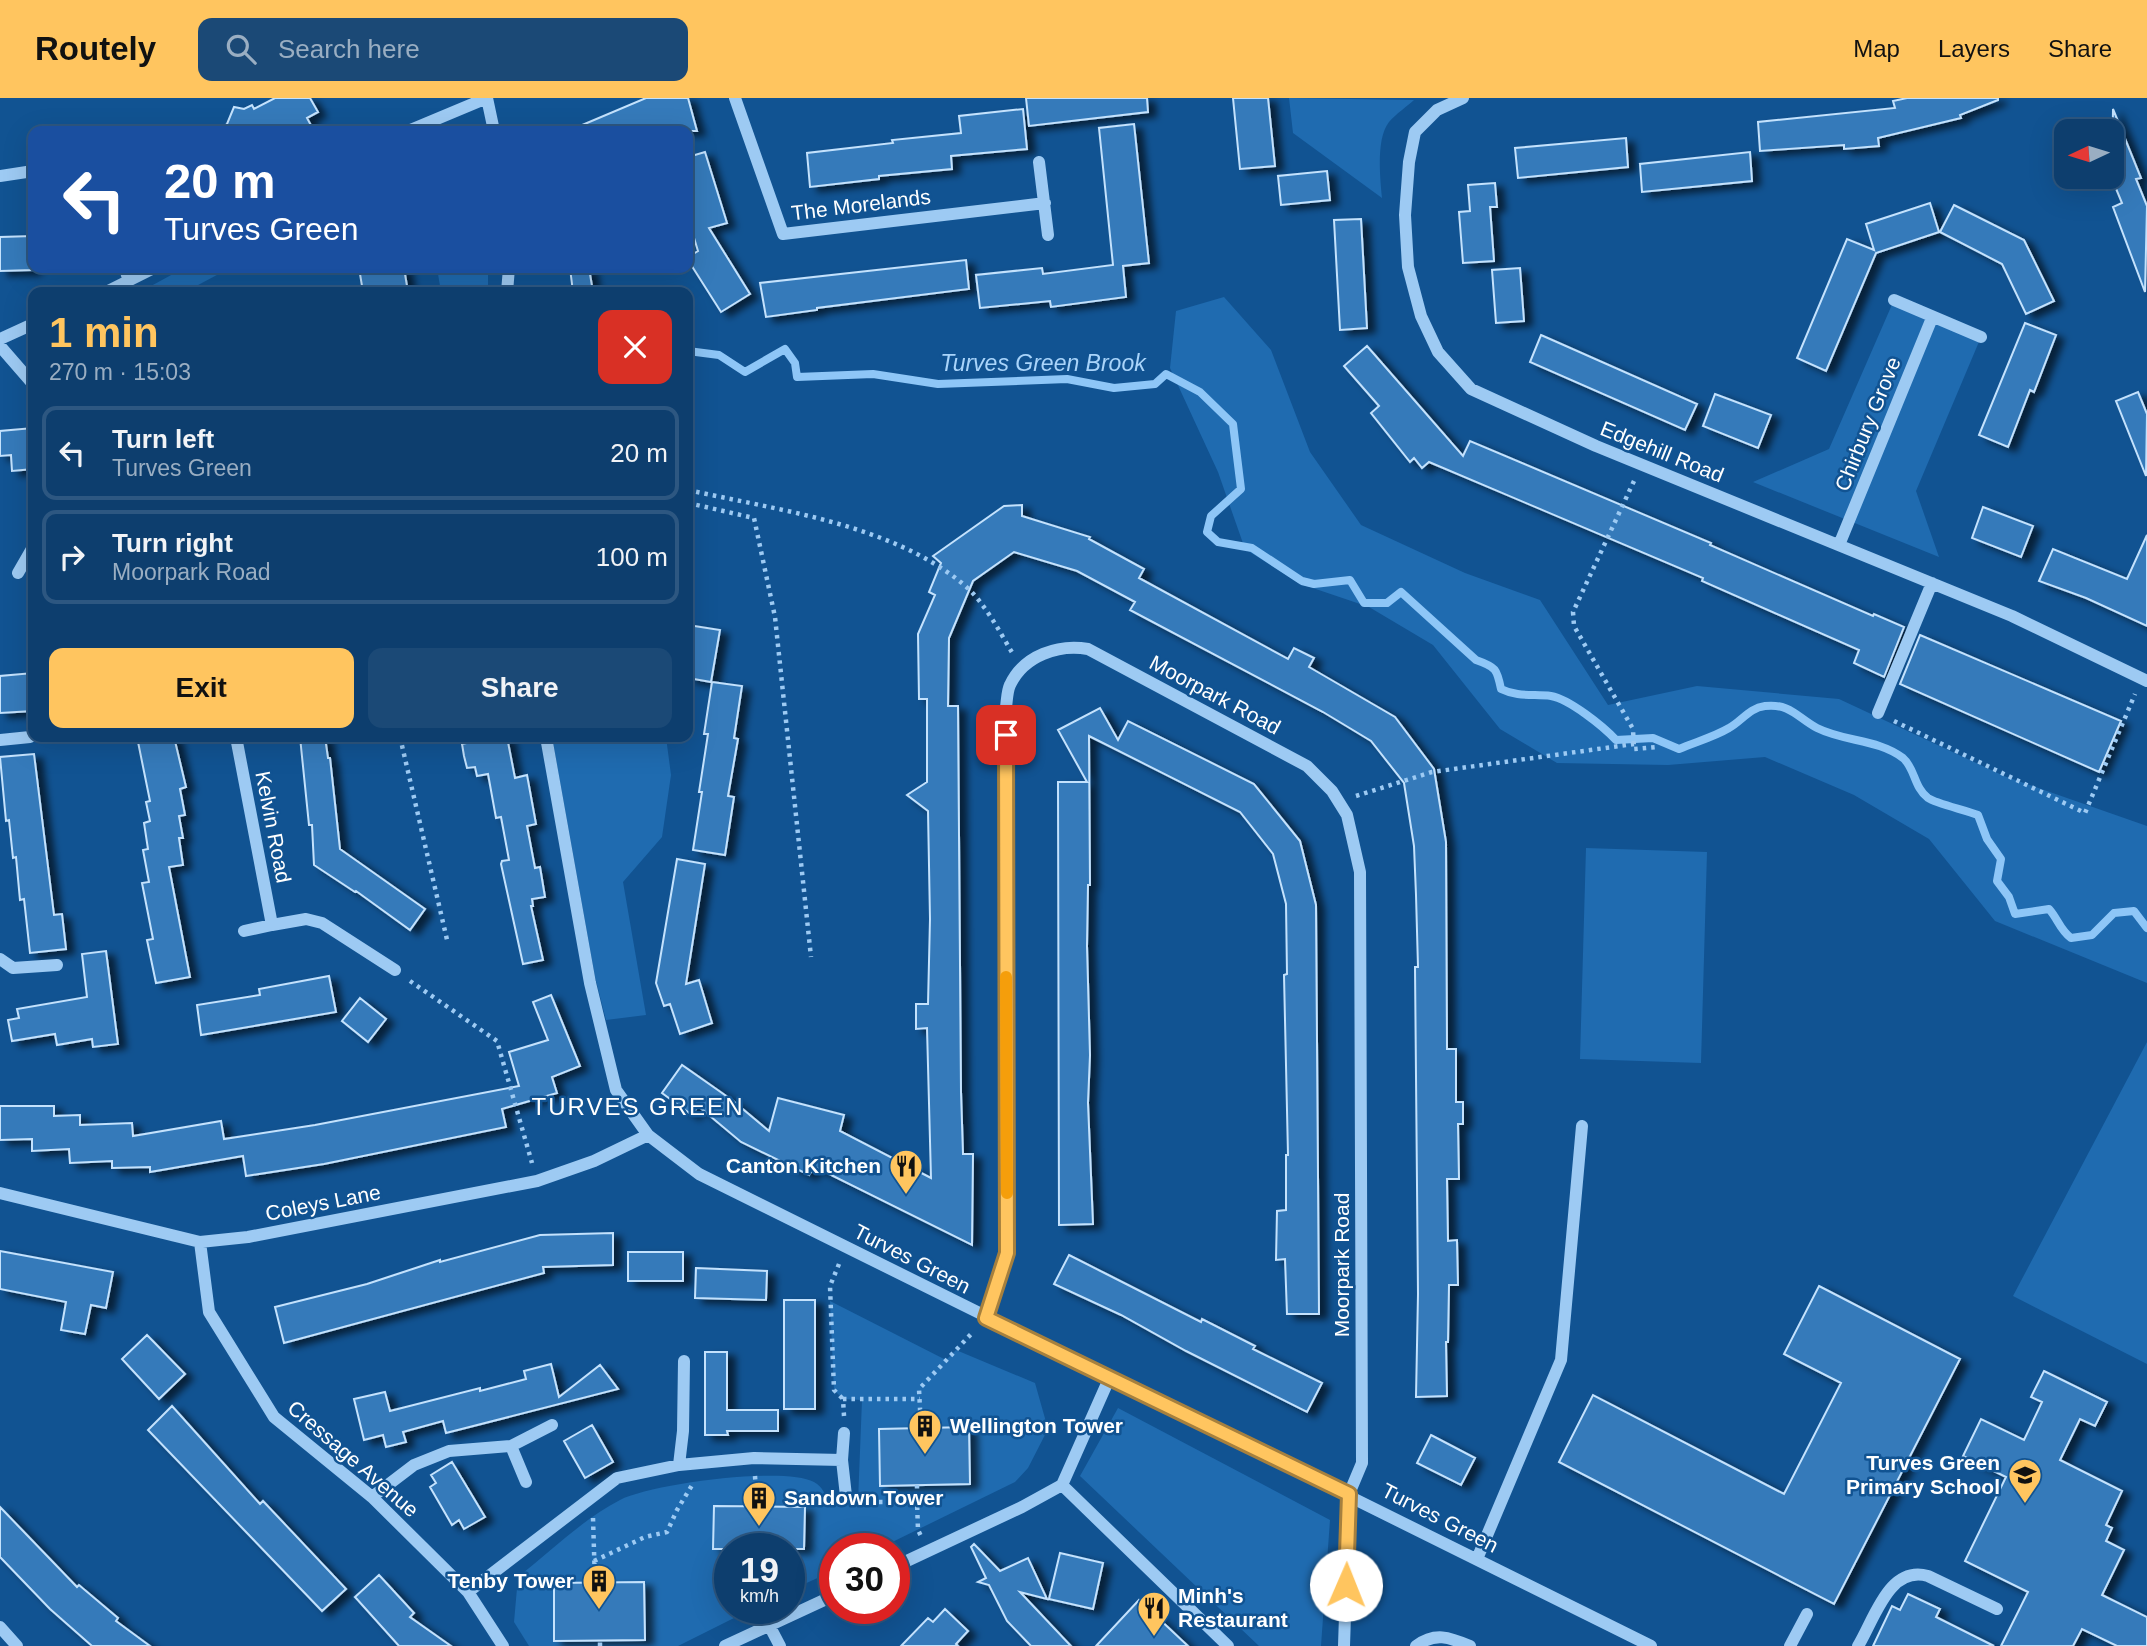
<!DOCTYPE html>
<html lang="en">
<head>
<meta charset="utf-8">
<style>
  :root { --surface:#0d3e6e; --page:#1b4976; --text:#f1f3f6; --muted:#9aaec2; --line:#2d5781; --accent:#ffc55f }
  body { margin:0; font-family:Arial,sans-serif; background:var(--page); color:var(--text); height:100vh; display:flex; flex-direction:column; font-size:26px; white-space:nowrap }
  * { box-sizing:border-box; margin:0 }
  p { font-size:23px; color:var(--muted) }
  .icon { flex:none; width:38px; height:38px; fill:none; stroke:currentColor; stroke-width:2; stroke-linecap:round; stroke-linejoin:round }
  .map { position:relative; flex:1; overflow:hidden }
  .side { position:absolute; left:28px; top:189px; width:665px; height:455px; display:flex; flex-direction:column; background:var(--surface); border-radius:14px; box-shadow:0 7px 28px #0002,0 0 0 2px var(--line) }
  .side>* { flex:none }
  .guide { position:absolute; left:28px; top:28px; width:665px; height:147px; border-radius:14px; box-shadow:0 7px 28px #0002,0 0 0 2px var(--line); background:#1a4fa0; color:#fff; overflow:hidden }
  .needle { width:46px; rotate:266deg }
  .fabs { position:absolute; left:2054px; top:21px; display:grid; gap:14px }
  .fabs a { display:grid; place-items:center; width:70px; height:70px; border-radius:14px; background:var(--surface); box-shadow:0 7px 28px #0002,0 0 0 2px var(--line); font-size:35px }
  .speed { position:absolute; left:714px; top:1435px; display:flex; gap:14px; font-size:35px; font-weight:700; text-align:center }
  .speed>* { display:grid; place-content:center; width:91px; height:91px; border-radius:50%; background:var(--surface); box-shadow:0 7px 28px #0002,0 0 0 2px var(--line); line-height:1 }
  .speed small { font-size:18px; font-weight:400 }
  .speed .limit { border:10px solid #d22; background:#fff; color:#111 }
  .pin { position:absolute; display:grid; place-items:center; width:60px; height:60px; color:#fff; margin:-30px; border-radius:14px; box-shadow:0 4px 10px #0006 }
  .me { position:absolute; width:77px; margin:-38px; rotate:1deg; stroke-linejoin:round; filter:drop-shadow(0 0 5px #0008) }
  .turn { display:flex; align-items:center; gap:24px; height:147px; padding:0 21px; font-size:32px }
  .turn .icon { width:91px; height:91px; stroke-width:2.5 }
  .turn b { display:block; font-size:49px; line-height:60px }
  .round { display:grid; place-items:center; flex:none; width:74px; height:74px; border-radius:14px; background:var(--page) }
  .head { display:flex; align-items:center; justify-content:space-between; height:119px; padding:0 21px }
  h1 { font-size:42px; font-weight:700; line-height:52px; color:var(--accent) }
  .cta { display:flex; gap:14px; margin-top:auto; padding:14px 21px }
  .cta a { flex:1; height:80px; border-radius:14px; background:var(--accent); color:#111; font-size:28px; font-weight:700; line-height:80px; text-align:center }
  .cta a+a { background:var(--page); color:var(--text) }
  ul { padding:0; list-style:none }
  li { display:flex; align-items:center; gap:21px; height:94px; margin:0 14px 10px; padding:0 7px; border:4px solid var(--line); border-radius:14px }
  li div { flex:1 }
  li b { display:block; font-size:26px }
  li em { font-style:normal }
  header { display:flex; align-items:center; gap:42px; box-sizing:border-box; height:98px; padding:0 35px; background:var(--accent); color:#111 }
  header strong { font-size:33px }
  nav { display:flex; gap:38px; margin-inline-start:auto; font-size:24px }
  .search { width:490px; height:63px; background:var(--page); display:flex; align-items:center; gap:18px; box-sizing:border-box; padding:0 24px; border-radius:14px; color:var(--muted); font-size:26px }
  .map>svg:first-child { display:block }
  .green { fill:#1f6bb0 }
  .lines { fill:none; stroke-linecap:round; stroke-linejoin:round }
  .stream { stroke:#8ec6f7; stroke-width:8 }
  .building { fill:#347aba; stroke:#c4e2fd; stroke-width:2; filter:url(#shadow) }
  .path { stroke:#9dcaf3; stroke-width:4.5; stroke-dasharray:3.5 5; stroke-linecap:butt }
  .minor { stroke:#9dcaf3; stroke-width:12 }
  .route-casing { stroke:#a6803e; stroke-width:18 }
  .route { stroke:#ffc55f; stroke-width:12 }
  .slow { stroke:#f59e0b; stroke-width:12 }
  .labels { text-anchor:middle; stroke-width:5; stroke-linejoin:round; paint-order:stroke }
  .street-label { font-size:21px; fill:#fff; stroke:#115392 }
  .poi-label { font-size:21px; font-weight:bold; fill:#fff; stroke:#115392; text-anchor:end }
  .water-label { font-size:23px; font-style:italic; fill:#a9d4fa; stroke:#115392 }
  .quarter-label { font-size:24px; letter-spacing:2px; fill:#fff; stroke:#115392 }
</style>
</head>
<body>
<header>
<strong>Routely</strong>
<div class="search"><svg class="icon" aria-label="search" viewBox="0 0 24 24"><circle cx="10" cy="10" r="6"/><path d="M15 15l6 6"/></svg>Search here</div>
<nav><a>Map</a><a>Layers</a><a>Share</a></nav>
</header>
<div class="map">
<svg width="2147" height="1548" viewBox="0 0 2147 1548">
  <defs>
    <filter id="shadow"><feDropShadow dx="8" dy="4.5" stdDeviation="3.5" flood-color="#0009"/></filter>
  </defs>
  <rect width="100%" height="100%" fill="#115392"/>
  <path class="green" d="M1289,0L1414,2C1406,9 1396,16 1389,24C1376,40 1380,80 1382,100L1293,35Z
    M184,170H230L185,194H140Z
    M437,170H488V194H441Z
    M1224,199L1271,252L1310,354L1361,427L1465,475L1540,502L1608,607L1697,588L1839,601L2004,678L2147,728V885L1995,823L1929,741L1854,697L1765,659L1668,667L1557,665L1500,631L1433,547L1369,509L1301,486L1245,451L1218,374L1170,270L1176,213Z
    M1894,202L1981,239L1916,393L1939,459L1753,384L1829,351Z
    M552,639H666L671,677L662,739L623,784L646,917L606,922L595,879Z
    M1586,750L1707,754L1701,965L1580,961Z
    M2147,944V1266L2013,1198Z
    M830,1203L946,1262L956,1252L1035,1285L1048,1331L1028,1370L1015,1384L878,1451H835V1472L789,1493V1451H730V1510H754L678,1548H529L514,1524L518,1479C551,1453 583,1421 620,1402C651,1386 784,1368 814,1384C823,1389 825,1396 828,1405L858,1404L862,1302L843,1301L834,1292Z
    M1118,1310L1330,1422L1321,1548H1259L1080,1378Z"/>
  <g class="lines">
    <path class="stream" d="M688,253L719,257L745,274L785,251L795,265L797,279L873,276L938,286L1067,281L1114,290L1155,286L1166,276L1200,294L1233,326L1241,391L1211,418L1207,434L1218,444L1252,450L1302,483L1314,486L1350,482L1364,505H1387L1401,494L1476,562C1496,569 1497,571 1501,591C1517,599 1533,596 1551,598C1569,601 1603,628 1616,642L1653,640L1679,651C1695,644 1714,639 1729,630C1742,623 1749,610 1765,608C1790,605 1798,620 1817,630C1845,644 1878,641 1903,660C1915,670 1914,690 1928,700C1937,706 1966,712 1978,717L1987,741L2001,761L1997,783L2009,799L2015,816L2049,811C2058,821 2060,832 2071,840L2092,837L2114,815L2134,813L2147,830"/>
  </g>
  <path class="building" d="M275,0H310L318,14L307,20L314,33H215L227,26L234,9L244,11L252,7L254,11Z
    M646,0H688L697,33H568Z
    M1026,0H1147L1148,14L1029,28Z
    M1233,0H1268L1275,68L1240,71Z
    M1907,0H1998V2L1960,17L1961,20L1878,40L1879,48L1844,51V47L1760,53L1758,24L1895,10L1893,3Z
    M1023,11L1027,51L951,58L952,71L879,78V81L810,89L807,55L893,45L892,42L961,35L959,18Z
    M2113,11L2141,80L2136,81L2147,108L2145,194L2113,109L2122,105L2112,81Z
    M1134,26L1149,165L1123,168L1126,199L1051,209L1050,203L980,210L976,177L1042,170L1043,176L1113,167L1099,30Z
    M1626,40L1628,69L1518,80L1515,50Z
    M705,54L727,125L709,130L750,196L721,214L688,162V159L698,153L688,120V59Z
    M1750,54L1752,83L1642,94L1640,66Z
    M1327,73L1330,102L1281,107L1278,78Z
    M1495,85L1497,109H1490L1494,163L1463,165L1459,114L1470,113L1468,87Z
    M1930,105L1939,134L1876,155L1826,273L1797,260L1847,141L1874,152L1866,126Z
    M1954,107L2024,142L2054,203L2026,216L2002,166L1940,134Z
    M1361,121L1367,230L1340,232L1334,122Z
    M33,138V172L0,173V139Z
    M966,162L969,191L817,210V212L766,219L760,185Z
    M359,170H404L408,194H363Z
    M570,170H589L593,194H573Z
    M1520,170L1524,223L1496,225L1492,172Z
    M2025,225L2056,237L2034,294L2030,292L2008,349L1979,337Z
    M1541,237L1697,306L1685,332L1530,264Z
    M1367,248L1463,358L1470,343L1711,445L1710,447L1873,518L1874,516L1904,529L1884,579L1854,565L1859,552L1702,483L1703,480L1429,364L1422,370L1414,360L1410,364L1371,315L1379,308L1344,268Z
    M2138,294L2147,316L2146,378L2116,303Z
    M1715,296L1771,317L1758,350L1703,328Z
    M33,330V371L12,373L11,357L0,358V333Z
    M1022,407V418L1090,439L1089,441L1144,471L1139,480L1288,561L1294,550L1314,560L1309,569L1395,619L1434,671L1446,744L1447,951H1456V1004H1463V1026H1458L1459,1081H1447L1448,1143L1457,1142L1458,1187H1449L1448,1244H1446L1447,1298L1416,1299L1418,1196L1415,869H1418L1416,797L1414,748L1404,685L1371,643L1323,614L1130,512L1135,504L1077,473L1014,454L973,483L949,540L948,608H958L961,994L963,1056H973L972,1147L811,1067L813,1071L809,1077L741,1044L698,1008L692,1017L662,995L682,967L732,1002L769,1033L778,1000L844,1017L840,1033L931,1080L927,930L916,931V906H928L930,821L928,713L907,697L927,684V601H919L918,536L935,497L929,494L941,465L933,458L1004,408Z
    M1983,409L2033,428L2021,459L1972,440Z
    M2147,437V528L2086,500L2039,483L2053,451L2127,481Z
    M688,527L720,532L711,584L688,580Z
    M1920,537L2121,623L2099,674L1900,586Z
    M33,575V613L0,615V578Z
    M712,584L742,588L734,640L738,641L728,698L734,699L725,757L693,752L702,694H699L708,636H704Z
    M1100,610L1118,642L1128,623L1254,686L1300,743L1316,807L1319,1216H1287L1285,1161L1276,1162L1277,1113L1286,1112V1057H1288L1284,877L1287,876L1286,806L1273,756L1240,714L1089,638L1090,787H1088L1087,848L1090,957L1088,1005L1093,1126L1059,1127L1058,684H1087L1058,632Z
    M137,639H174L186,689L180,691L185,717L179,718L183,740H179L183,767L169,769L190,879L156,885L147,842L153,841L142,785L149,784L143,752L148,751L144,725L150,723L146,704L150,703Z
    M300,639H325L328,660H330L340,751L425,811L410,832L356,793L355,794L314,767L312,727H309Z
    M476,639H507L515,680L527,677L536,726L527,728L535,770L540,769L545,799L532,801L533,808H531L543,862L523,866L501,766L502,763L509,762L501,719L496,720L488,676L477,678L475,669L467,670L464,658L462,646L476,643Z
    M34,656L54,817L62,816L66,851L30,855L24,801L20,802L16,759L13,760L9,722L6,723L0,659Z
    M677,761L705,766L686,886L699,882L712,925L680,936L670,906L664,908L656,885Z
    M106,853L118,946L93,949L92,941L57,947L55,936L12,943L8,922L19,920L17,911L87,899L82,856Z
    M329,878L336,914L201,937L197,907L260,897L259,891Z
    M551,897L580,968L552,979L557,995L502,1011L506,1029L324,1066L246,1078L243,1058L150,1074V1069L112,1070V1063L70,1065L69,1051L32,1053V1041L0,1042V1008H54V1018L80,1017V1027L132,1025L133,1038L221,1023L224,1041L315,1027L519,988L509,954L548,942L533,904Z
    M360,900L386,921L368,944L342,923Z
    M613,1135V1167L543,1169L544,1175L284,1245L275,1209L367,1186L440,1162V1164L540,1137Z
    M0,1153L113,1174L106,1210L91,1207L85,1236L61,1232L66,1204L0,1191Z
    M628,1154H683V1183H628Z
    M1069,1157L1201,1224L1202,1221L1255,1248L1253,1251L1322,1285L1307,1314L1186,1253L1121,1217L1054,1186Z
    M696,1170L767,1173L766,1202L695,1200Z
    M1819,1188L1960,1261L1834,1506L1559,1364L1593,1297L1784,1396L1841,1285L1784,1256Z
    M784,1202H815V1311H784Z
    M147,1237L185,1276L159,1301L122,1261Z
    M705,1254H727V1312H778V1333H727L728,1337H705Z
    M551,1266L559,1299L600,1267L618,1291L446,1335L443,1323L403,1334L406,1344L386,1349L383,1337L364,1342L354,1301L385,1294L390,1313L480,1290V1293L526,1281L524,1273Z
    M2044,1273L2107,1304L2095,1328L2080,1321L2060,1362L2122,1393L2106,1427L2112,1430L2106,1443L2124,1452L2102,1497L2147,1519V1548H2117L2082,1531L2073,1548H2001L2028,1494L1965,1463L2006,1379L1963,1358L1981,1321L2024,1342L2042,1304L2031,1299Z
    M172,1308L260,1406L263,1403L346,1491L322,1513L148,1332Z
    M592,1327L613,1364L585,1380L564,1343Z
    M969,1329L970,1386L880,1388L879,1331Z
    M1431,1337L1475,1360L1461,1387L1417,1365Z
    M452,1364L485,1419L464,1431L459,1422L452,1427L430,1389L436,1385L431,1377Z
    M714,1408L805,1409L804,1451H713Z
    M0,1409L77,1489L79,1487L118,1520L116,1523L150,1548H92L50,1511L0,1459Z
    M974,1446L1000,1473L1028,1460L1047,1501L1020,1494L1071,1548H1031L1007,1523L989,1487L978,1484L986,1480L971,1449Z
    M1060,1455L1103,1465L1093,1511L1049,1501Z
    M379,1477L414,1515L410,1519L451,1548H399L355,1499Z
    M644,1484L645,1542L554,1543V1485Z
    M1908,1496L1940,1511L1936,1519L1994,1548H1873L1892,1508L1900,1512Z
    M1139,1502L1188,1548H1096Z
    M945,1511L968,1533L956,1546L958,1548H901L928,1520L933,1524Z"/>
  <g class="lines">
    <path class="path" d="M1634,383L1573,514L1574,528L1633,631L1634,651L1657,649
      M688,392C777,412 891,426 963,486C984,503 999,533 1013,556
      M688,405L754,420L775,519L811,859
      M1894,623L2085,715L2135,596
      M400,639L448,846
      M1356,698L1432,674L1634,646
      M410,883L497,943L532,1065
      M839,1166L830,1188L834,1292L843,1301
      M844,1318L843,1301H920
      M921,1330L919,1291L974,1233
      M755,1378L757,1408
      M917,1387V1404
      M862,1404H917L918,1432L921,1438
      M593,1420L595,1485
      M594,1463L645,1439L667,1434L677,1412L694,1384
      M600,1548V1542"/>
    <path class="minor" d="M487,0L494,33
      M735,0L783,136L1045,105
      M1463,0L1437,12L1415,34L1409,64L1405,117L1408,169L1421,218L1438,254L1471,291L1596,348L2012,518L2147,583
      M408,33L487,0
      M1039,64L1048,137
      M0,78L33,73
      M125,170L129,184
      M106,194L154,170
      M507,194L509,170
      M1894,202L1981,239
      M0,241L33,226
      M0,248L33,286
      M1839,447L1932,220
      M18,475L33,449
      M1878,615L1932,485
      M236,639L272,827L306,821L322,825L395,872
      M546,639L590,885L616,992L648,1037L699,1076L1651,1548
      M0,642L30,639
      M244,833L272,827
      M0,861L13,870L57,867
      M0,1095L200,1144L248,1139L537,1083L594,1063L648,1037
      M200,1144L209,1214L274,1319L372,1399L468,1494L503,1548
      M986,1220L1007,1155L1006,609C1007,603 1007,593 1010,587C1024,557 1059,546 1088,551L1307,668L1332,693L1347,717L1360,774L1362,1365L1349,1396L1344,1548
      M511,1348L526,1384
      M842,1362L846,1398
      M679,1367L683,1333L684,1263
      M1062,1387L1228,1548
      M372,1399L414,1367L449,1353L511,1348L552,1327
      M1477,1461L1561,1262L1582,1028
      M894,1469L1022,1409L1062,1387L1109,1281
      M468,1494L617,1380L679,1367L754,1360L842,1362L844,1335
      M769,1527L780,1548
      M0,1529L17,1548
      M725,1548L835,1497
      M1416,1548C1435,1534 1449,1539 1470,1548
      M1790,1548L1807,1516
      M1858,1548C1875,1520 1889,1467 1928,1478L1997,1511"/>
  </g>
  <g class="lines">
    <defs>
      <path id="route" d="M1006,637L1007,1155L986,1220L1349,1396L1346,1487"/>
    </defs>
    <use href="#route" class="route-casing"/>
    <use href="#route" class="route"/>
    <path class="slow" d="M1006,879L1007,1095"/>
  </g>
  <defs>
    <symbol id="restaurant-pin" viewBox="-11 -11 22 30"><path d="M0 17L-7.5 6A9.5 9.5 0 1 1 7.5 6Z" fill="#ffc55f" stroke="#115392"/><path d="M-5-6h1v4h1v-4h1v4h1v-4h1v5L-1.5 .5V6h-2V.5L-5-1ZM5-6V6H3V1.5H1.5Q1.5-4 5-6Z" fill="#111"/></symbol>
    <symbol id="building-pin" viewBox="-11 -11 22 30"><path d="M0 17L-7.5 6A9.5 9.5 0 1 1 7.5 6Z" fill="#ffc55f" stroke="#115392"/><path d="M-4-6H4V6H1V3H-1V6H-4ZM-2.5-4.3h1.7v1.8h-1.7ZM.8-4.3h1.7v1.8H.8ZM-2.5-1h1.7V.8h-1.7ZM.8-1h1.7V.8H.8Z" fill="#111"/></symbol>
    <symbol id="school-pin" viewBox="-11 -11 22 30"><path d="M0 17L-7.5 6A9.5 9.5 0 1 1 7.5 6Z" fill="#ffc55f" stroke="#115392"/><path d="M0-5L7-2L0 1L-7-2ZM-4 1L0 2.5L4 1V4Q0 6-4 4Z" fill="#111"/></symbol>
  </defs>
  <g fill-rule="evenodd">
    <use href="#restaurant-pin" x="887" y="1049" width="38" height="52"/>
    <use href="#building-pin" x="906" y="1309" width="38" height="52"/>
    <use href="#school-pin" x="2006" y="1358" width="38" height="52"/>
    <use href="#building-pin" x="740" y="1381" width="38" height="52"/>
    <use href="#building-pin" x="580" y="1464" width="38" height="52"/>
    <use href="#restaurant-pin" x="1135" y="1491" width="38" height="52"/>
  </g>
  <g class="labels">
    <g class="street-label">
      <text transform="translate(861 107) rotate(-7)" y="7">The Morelands</text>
      <text transform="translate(1868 326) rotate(-68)" y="7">Chirbury Grove</text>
      <text transform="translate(1662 354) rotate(22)" y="7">Edgehill Road</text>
      <text transform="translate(1215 597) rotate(28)" y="7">Moorpark Road</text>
      <text transform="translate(273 729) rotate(79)" y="7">Kelvin Road</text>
      <text transform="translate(323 1105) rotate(-11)" y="7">Coleys Lane</text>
      <text transform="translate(912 1161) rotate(27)" y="7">Turves Green</text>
      <text transform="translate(1342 1167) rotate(-90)" y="7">Moorpark Road</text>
      <text transform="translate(353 1361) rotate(41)" y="7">Cressage Avenue</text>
      <text transform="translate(1440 1420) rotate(27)" y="7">Turves Green</text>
    </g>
    <g class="poi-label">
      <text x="881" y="1075">Canton Kitchen</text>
      <text x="950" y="1335" text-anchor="start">Wellington Tower</text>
      <text x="2000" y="1372">Turves Green<tspan x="2000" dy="24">Primary School</tspan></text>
      <text x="784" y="1407" text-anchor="start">Sandown Tower</text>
      <text x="574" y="1490">Tenby Tower</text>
      <text x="1178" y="1505" text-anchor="start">Minh's<tspan x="1178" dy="24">Restaurant</tspan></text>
    </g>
    <g class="water-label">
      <text x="1043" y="273">Turves Green Brook</text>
    </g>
    <g class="quarter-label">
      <text x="638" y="1017">TURVES GREEN</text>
    </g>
  </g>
</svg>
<div class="fabs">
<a><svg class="needle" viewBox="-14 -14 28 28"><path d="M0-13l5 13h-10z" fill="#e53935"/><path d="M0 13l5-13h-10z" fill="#9aaec2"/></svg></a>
</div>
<div class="speed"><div>19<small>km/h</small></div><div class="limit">30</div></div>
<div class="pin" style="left:1006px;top:637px;background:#d93025"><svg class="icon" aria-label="arrive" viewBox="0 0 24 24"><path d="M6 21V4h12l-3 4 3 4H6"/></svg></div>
<svg class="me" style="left:1346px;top:1487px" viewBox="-20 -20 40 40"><circle r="19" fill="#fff"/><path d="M0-13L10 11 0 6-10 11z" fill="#ffc55f"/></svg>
<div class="guide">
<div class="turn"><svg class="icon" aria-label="left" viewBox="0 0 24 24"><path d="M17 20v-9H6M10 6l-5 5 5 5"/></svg><div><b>20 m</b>Turves Green</div></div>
</div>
<section class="side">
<div class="head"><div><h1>1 min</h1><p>270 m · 15:03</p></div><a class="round" style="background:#d93025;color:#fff"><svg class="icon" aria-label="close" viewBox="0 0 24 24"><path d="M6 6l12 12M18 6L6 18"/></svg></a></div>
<ul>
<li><svg class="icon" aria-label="left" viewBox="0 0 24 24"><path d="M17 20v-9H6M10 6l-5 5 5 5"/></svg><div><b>Turn left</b><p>Turves Green</p></div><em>20 m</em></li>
<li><svg class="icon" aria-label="right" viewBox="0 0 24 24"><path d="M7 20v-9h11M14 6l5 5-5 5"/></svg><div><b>Turn right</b><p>Moorpark Road</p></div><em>100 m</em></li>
</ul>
<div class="cta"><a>Exit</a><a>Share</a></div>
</section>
</div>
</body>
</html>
